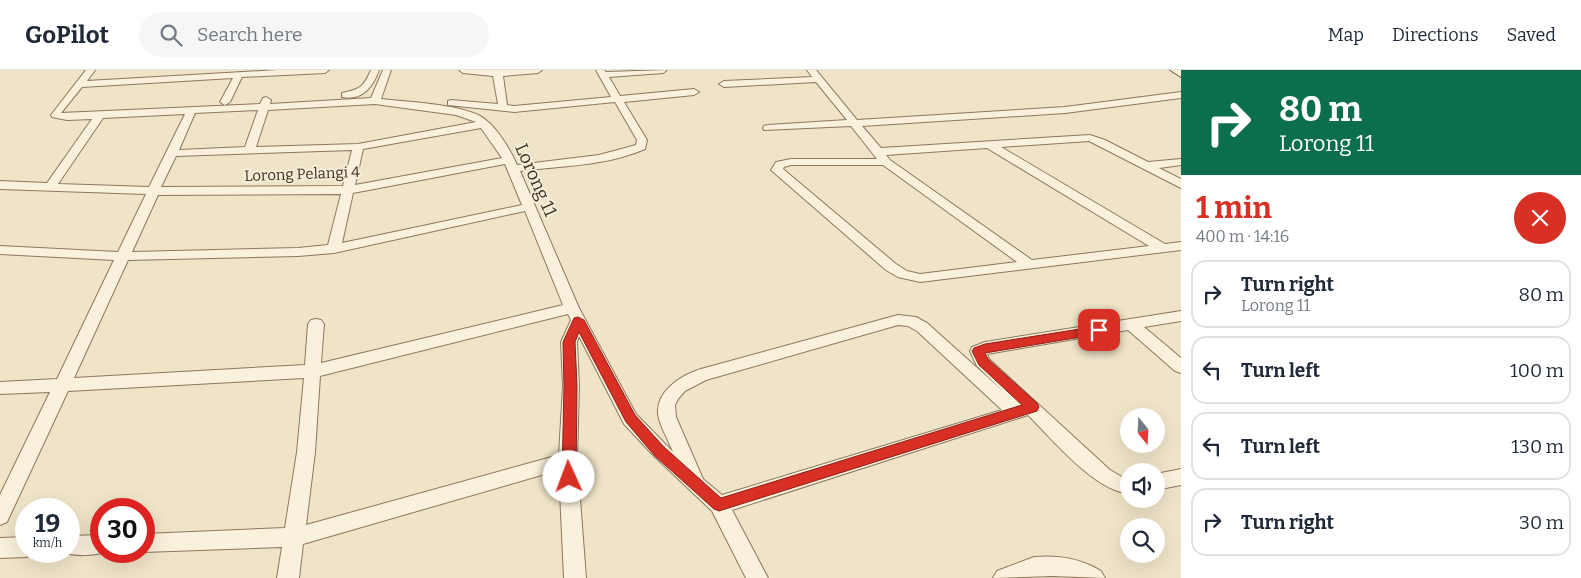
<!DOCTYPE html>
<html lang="en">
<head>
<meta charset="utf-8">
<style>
  :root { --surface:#fff; --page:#f6f6f7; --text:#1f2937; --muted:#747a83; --line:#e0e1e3; --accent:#d93025 }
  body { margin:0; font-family:Bitter,serif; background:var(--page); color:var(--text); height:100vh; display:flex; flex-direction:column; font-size:19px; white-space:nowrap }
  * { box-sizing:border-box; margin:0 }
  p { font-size:16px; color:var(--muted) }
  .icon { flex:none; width:28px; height:28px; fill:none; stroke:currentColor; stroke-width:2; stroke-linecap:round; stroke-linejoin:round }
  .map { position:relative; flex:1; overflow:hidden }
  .details { display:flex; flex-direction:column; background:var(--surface); width:400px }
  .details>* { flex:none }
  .banner { background:#0b6e4f; color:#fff; overflow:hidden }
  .needle { width:32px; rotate:162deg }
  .controls { position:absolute; left:1120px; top:338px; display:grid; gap:10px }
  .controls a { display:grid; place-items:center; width:45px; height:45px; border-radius:50%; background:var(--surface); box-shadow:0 5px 20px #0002; font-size:25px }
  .speed { position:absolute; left:15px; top:428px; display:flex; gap:10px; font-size:25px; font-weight:700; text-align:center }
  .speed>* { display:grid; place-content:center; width:65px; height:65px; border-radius:50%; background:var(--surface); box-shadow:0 5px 20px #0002; line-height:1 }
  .speed small { font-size:12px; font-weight:400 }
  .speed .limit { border:8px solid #d22; background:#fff; color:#111 }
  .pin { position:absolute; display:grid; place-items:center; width:42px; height:42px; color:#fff; margin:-21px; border-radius:10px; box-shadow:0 2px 8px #0006 }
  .me { position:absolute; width:55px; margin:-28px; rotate:358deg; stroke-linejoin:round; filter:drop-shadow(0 0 4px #0008) }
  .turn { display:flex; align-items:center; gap:18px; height:105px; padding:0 15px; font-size:22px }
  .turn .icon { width:65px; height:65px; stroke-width:2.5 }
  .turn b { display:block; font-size:35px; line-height:42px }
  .round { display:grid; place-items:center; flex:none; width:52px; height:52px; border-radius:26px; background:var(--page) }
  .summary { display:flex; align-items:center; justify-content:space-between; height:85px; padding:0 15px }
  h1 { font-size:30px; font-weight:700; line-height:38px; color:var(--accent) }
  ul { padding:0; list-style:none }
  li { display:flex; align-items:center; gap:15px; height:68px; margin:0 10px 8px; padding:0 5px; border:2px solid var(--line); border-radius:15px }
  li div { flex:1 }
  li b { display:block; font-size:19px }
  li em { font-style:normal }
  header { display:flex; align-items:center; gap:30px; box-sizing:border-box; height:70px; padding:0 25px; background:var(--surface); border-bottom:1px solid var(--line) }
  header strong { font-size:24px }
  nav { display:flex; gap:28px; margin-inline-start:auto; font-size:18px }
  .search { width:350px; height:45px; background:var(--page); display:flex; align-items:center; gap:12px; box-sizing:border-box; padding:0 18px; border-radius:28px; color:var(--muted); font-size:19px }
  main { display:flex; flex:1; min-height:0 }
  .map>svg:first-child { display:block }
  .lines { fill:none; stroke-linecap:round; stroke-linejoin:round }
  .street-casing { stroke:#8d765c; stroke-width:2 }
  .secondary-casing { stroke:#6f573f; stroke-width:2 }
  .street { fill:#faf1dc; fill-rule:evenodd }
  .secondary { fill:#faf1dc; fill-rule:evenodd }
  .route { fill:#d93025; stroke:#8d1f18 }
  .labels { text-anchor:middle; stroke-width:4; stroke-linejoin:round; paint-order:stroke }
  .far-street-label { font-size:15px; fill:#3d2e20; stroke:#f7eed8 }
  .street-label { font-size:18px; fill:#3d2e20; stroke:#f7eed8 }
</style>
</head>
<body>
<header>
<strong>GoPilot</strong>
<div class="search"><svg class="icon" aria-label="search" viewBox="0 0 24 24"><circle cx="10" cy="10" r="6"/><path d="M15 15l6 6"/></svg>Search here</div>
<nav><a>Map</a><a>Directions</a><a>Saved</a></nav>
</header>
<main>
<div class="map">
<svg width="1181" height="508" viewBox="0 0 1181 508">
  <rect width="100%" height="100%" fill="#f0e4c8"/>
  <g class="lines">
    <defs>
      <path id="street" d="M86,0H95L87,11L278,0H329L325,3L242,7L230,32L225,35L220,32L233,8L82,17L61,43L260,34L263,28L266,27L271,30L270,34L371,28L383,0H391L381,29C407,32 458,34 480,46C495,54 510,79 517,95L599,85L636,75L637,70L615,32L514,42L448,35V31L451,30L498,34L493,6L463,3L459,0H542L538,3L503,6L507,35L514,36L611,27L596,0H604L606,2L667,0L663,3L609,7L620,26L694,19L699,22L694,25L624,32L647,70L645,79C606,96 561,96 520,101L579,238L636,344L673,382C669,371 662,360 659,349C652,323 681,305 701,299L898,245L916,247L927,253L1004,322L977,296L970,281L972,277L985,272L1181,241V251L1144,257L1181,288V303L1175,301L1128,260L987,284L989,289L1110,400L1122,407H1129V423C1097,423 1051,368 1028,345L732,440L768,508H746L712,441L654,386L624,354L579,266L577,272L579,316L577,390L586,508H564L559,400L303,474L299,508H277L282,477L144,482L141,481H144V464L285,458L297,382L304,308L68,321L7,452L0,455V425L50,322L0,324V312L57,309L114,190L0,184V176L118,182L146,124L0,119V111L47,113L92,49L67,50L52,47L51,45ZM375,34L456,45L476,52L358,74L256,77L268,40ZM258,40L245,77L179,80L195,43ZM185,44L149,117L58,114L103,48ZM481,58L502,88L355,115L363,79ZM352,80L343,116L161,117L176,86ZM505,94L522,135L342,173L353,123ZM341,124L328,175L298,178L132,182L158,125ZM525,141L563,235L321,293L324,254L321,250L316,249L311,250L308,254L305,295L74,308L128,190L298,186L334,183ZM568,244L571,250L561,272L563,316L559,385L306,455L315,382L320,306ZM898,255L908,256L917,261L1002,340L722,425L703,409L676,347L675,335L678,329L685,321L706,310Z
        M371,0H379C373,17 362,31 342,27V23C360,19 363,18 371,0Z
        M807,0H816L857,50L1065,37L1181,22V28L1065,43L862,56L881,78L1090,65L1105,70L1148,92L1181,89V95L1159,98L1181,109V118L1089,71L1001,77L1165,174L1181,172V180L920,212L898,207L886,200L771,100L776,92L791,89H877L851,56L764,60L763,58L764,56L768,55L847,50L816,12L724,17L719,14L724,11L812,7ZM987,78L1149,176L1032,190L890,90L886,85ZM791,95H883L1017,192L920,204L907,201L896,194L783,99L784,97Z
        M1181,399V415L1156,420V404Z
        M101,465V481H107C95,486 73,487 62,481H69V466Z
        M0,468L26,467V481H34L33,484L26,487L0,488Z
        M1034,487C1058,485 1080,488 1101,501L1105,508L1052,506L993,508L997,501Z"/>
      <path id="secondary" d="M1170,0H1181V7Z"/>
    </defs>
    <use href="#street" class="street-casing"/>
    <use href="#secondary" class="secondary-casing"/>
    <use href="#street" class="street"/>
    <use href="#secondary" class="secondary"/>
  </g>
  <path class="route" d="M578,247L584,250L635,345L664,377L721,428L1022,335L979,295L972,281L974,278L985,274L1099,256L1104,260L1099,264L985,283L988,289L1037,333L1039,337L1037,341L719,441L714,439L655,386L626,352L579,262L575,272L577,316L576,407L574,411L569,413L564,411L562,407L564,316L563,272L574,248Z"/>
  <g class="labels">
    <g class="far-street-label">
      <text transform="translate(302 104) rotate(-2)" y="5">Lorong Pelangi 4</text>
    </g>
    <g class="street-label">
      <text transform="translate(536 110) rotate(66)" y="6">Lorong 11</text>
    </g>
  </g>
</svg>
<div class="controls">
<a><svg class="needle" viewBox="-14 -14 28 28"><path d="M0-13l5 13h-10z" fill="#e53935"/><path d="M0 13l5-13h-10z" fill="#747a83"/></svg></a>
<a><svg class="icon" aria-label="sound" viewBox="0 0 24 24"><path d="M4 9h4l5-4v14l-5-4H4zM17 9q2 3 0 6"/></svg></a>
<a><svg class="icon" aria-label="search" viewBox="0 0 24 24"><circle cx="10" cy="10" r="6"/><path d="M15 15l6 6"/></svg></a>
</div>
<div class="speed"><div>19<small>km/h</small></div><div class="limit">30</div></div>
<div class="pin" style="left:1099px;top:260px;background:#d93025"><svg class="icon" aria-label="arrive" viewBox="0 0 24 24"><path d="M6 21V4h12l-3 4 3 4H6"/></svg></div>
<svg class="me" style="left:569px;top:407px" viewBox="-20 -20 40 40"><circle r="19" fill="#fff"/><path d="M0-13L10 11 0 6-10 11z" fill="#d93025"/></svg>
</div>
<section class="details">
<div class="banner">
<div class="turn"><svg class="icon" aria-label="right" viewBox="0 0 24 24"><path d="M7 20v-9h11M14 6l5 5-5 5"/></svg><div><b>80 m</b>Lorong 11</div></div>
</div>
<div class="summary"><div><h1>1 min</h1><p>400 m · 14:16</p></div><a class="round" style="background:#d93025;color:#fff"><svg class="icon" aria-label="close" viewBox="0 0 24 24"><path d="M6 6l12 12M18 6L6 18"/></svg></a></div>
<ul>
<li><svg class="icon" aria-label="right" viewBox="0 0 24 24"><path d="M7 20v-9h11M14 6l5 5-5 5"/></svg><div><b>Turn right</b><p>Lorong 11</p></div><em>80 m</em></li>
<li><svg class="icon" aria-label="left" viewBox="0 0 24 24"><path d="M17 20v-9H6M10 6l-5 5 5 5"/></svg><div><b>Turn left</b></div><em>100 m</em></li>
<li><svg class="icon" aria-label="left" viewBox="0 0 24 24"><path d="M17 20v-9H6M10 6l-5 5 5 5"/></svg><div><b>Turn left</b></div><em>130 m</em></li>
<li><svg class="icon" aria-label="right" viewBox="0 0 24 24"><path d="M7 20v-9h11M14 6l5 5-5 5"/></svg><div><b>Turn right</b></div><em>30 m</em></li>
</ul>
</section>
</main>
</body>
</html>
